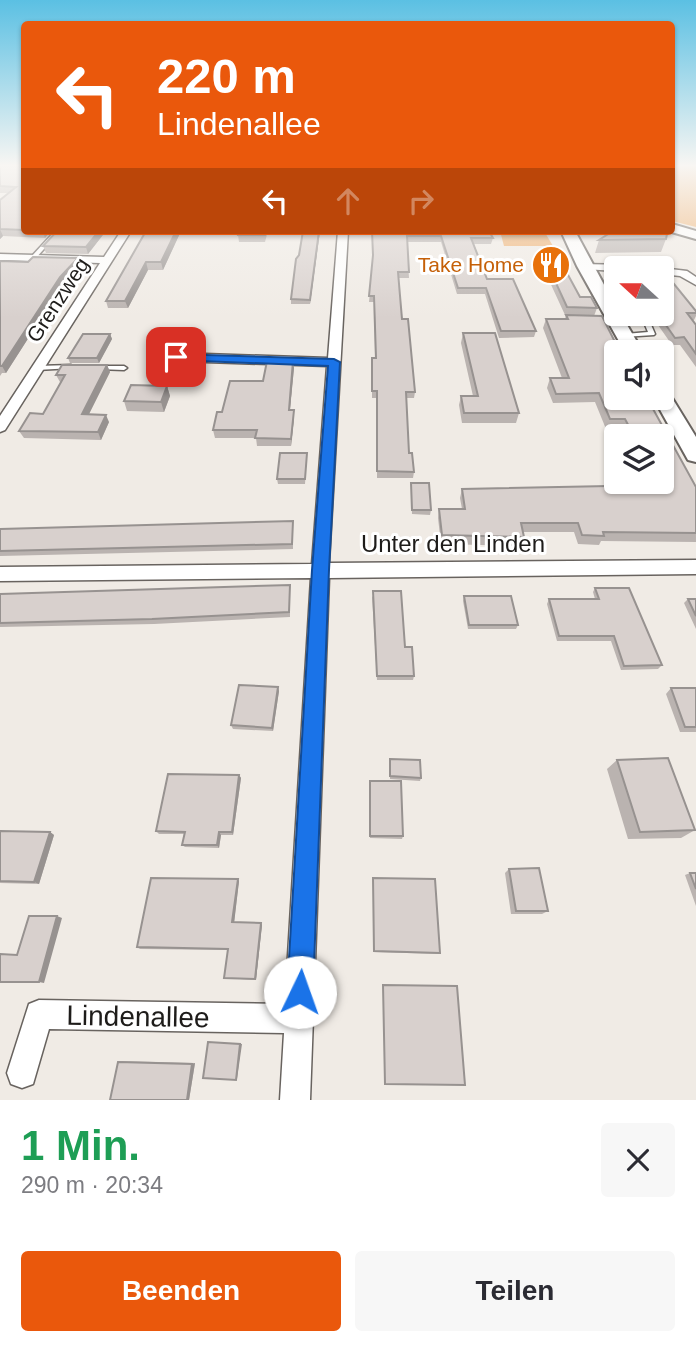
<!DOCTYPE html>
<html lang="de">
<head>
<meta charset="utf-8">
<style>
  :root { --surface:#fff; --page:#f7f7f7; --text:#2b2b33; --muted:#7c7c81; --accent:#ea580c }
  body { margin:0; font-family:Helvetica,sans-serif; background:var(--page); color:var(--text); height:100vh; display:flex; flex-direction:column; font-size:26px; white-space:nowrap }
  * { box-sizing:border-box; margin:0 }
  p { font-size:23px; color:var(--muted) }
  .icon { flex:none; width:38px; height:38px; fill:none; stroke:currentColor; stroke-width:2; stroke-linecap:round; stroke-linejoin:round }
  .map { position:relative; height:1100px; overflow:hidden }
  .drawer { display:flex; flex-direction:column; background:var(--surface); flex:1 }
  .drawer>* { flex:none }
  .hud { position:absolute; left:21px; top:21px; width:654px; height:214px; border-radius:7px; box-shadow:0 2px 5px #0004; background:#ea580c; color:#fff; overflow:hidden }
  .needle { width:46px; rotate:291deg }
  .controls { position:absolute; left:604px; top:256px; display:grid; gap:14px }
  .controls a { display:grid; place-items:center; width:70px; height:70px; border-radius:7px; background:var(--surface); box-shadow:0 2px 5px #0004; font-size:35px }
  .pin { position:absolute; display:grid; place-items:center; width:60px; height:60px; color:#fff; margin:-30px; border-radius:14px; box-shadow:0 4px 10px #0006 }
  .me { position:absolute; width:77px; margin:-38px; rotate:3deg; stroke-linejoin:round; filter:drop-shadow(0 0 5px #0008) }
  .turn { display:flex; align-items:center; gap:24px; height:147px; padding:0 21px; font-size:32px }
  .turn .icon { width:91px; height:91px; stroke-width:2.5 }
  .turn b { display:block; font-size:49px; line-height:60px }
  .lanes { display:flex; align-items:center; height:66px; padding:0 21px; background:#0003; justify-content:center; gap:35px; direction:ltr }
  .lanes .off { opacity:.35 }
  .round { display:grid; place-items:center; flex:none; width:74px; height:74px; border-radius:7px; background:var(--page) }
  .overview { display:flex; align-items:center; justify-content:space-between; height:119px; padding:0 21px }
  h1 { font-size:42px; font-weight:800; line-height:52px; color:#1e9e55 }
  .action { display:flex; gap:14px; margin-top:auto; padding:14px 21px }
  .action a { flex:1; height:80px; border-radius:7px; background:var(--accent); color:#fff; font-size:28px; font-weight:800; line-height:80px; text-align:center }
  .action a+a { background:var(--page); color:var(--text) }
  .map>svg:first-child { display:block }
  .green { fill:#eeae6c }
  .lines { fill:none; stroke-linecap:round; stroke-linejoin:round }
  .lane-casing { stroke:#68635f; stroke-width:3 }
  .street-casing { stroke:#68635f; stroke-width:3 }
  .secondary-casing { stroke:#68635f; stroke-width:4 }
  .lane { fill:#fff; fill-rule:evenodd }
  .street { fill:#fff; fill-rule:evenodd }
  .secondary { fill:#fff; fill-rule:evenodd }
  .wall { fill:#bab3b0 }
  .shaded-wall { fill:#979290 }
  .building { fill:#d8d0cd; stroke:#979290; stroke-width:2 }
  .route { fill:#1a73e8; stroke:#114b97; stroke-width:2 }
  .labels { text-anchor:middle; stroke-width:6; stroke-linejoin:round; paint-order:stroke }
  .far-food-label { font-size:21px; fill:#c56008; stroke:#fff; text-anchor:end }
  .far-street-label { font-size:21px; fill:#1e1c1a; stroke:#fff }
  .street-label { font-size:24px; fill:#1e1c1a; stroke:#fff }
  .near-street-label { font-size:28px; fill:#1e1c1a; stroke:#fff }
</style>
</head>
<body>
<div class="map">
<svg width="696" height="1100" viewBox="0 0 696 1100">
  <rect width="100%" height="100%" fill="#f0ebe5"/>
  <path class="green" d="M672,164H696V227L672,221Z
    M500,231H544L553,246H504Z"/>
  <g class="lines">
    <defs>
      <path id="lane" d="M55,231H60L35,259H31V257Z
        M640,313H646L655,334L654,335L623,337L622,336L625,334L648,332Z
        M71,365L74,367L73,368L37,370L34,368L37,366Z
        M99,366H124L127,368L124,370L97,369L96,368Z"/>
      <path id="street" d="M121,231H131L5,430L0,432V416L100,263L0,260V254L104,257Z
        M338,231H348L329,563L696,560V574L329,578L310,1100H280L284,1033L49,1029L33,1084L22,1088L11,1084L7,1073L29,1004L39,1000L285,1004L311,578L0,581V567L312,564L327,366L176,361L170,357L176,353L328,358Z
        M580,264L630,265L635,268H616V271L584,269L580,268Z
        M662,268L687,271L696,277V285L680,276L662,274Z"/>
      <path id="secondary" d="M672,224L696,231V239L668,231H672Z
        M561,231H575L616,307V313H620L643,352H625L577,266Z
        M662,391L669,393L696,437V462L688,460L653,397H662Z"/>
    </defs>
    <use href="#lane" class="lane-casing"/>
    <use href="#street" class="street-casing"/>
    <use href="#secondary" class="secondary-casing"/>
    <use href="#lane" class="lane"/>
    <use href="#street" class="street"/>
    <use href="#secondary" class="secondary"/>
  </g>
  <path class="wall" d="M0,164H24V231H51L45,238L3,236L0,239V200L8,193H0Z
    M106,231L88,254L46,253L43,246Z
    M146,231H181L163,270H148L128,308H108L106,301Z
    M268,231L265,242H239L238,235Z
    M303,231H320L310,304H291V299L299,255Z
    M372,231L493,238L491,244H474L487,279L536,331L534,337L499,338L485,294H457L441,242H407L409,278H398L402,319L415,392L414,398H406L409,453L414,472L413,478H377V398H372V364L375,358L374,302H369L373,259Z
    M666,239L661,252L595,253L599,240Z
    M78,258L80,265L63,284L6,373H2L0,376V261L28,262Z
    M561,262L580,297H591L597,308L594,316H602L620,352H616V397L647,398L696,487V542L601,541L599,545L578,544L574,532H523L524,537L521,546L441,544L438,518L439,509H462L460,498L462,489L649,485L647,481H662V436H624L621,429H606L595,402L553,403L547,388L550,378H562L543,328L546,319H565L566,315H568H565L547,276L549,268Z
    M662,279L696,311V316L694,320H693L696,325V367L680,345H672L658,325L660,321L655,313H662Z
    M463,333L519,413L516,423H462L459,405L461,396H473L461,343Z
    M110,334L112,339L99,363H70L68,358Z
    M107,365L110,372L89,414L109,422L101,440L24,438L19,431L43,414L61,382H60L56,375Z
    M294,368L290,410L294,418L291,446H257L256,438H215L213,430L263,381Z
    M167,386L170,396L164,412L127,411L124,401Z
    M307,453L305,484H278L277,479Z
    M411,483L431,510L430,515L412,514Z
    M293,521V549L0,556V529Z
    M290,585V617L154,624L0,627V594Z
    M595,588L662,665L658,669L621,670L611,641H557L547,604L549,599H595L593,592Z
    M372,596L405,647L414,676L413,680H377Z
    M464,596L518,625L516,629H468L463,601Z
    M688,599H696V629L684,603Z
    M671,688H696V732H680L666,694Z
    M279,691L273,731L233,729L231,725Z
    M390,759L421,778L420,781L390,779Z
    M617,760L695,830L681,838L628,839L607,769Z
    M239,775L241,778L233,835H221L219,848L185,847L182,845L184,834H159L156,831Z
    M370,781L403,836L402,839L370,838Z
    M0,831L50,832L54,835L39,884L0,883Z
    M509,869L548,911L542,914H511L505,873Z
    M690,873H696V906L685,875Z
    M239,881L234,922L262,925L256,980L224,978L228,950L140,949L137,947Z
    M373,881L440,953L439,954L373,952Z
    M122,1061L195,1063L189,1100L118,1062Z"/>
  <path class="shaded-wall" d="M0,229L3,236L0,239Z
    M43,231H51L45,238Z
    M99,231H106L88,254L86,247Z
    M176,231H181L163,270L161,262Z
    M319,231H320L310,304V300Z
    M78,258L80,265L63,284L6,373L2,366L60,277Z
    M146,262L148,270L128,308L125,301Z
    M110,334L112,339L99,363L97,358Z
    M293,361L294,368L289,418V410Z
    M107,365L110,372L85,422L82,414Z
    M167,386L170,396L164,412L161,402Z
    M294,410V418L291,446V439Z
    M106,415L109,422L101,440L98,432Z
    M278,687L279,691L273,731L272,728Z
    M239,775L241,778L233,835L232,832Z
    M50,832L54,835L39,884L34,882Z
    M219,832L221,835L219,848L217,845Z
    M238,879L239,881L234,924L232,922Z
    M57,916L62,918L44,983L39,982Z
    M261,923L262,925L256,980L255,979Z
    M240,1044H242L237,1079L236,1080Z
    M195,1063L189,1100H187L192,1064Z"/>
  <path class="building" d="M0,164H24V230L0,229V200L16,187L0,186Z
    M57,231H99L86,247L43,246Z
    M146,231H176L161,262H146L125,301H106Z
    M239,231H266L265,235H238Z
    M303,231H319L310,300L291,299L296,259L299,255Z
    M372,231H489L493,238H471L487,279H513L536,331H501L486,288H458L441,236H407L409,272H398L402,319H408L415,392H406L409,453H412L414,472L377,471V391H372V358H376L374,296H369L373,255Z
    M613,231H656L667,234L666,239L599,240Z
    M33,257L78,258L60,277L2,366H0V261L28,262Z
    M561,262L580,297H591L597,308L567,307L549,268Z
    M662,279H670L696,311V313H687L696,325V354L684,337L675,338L661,318H666L662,312Z
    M566,315L602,316L620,352H616V397L647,398L696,487V533L603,532L604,536L582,535L578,523H521L524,537L442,535L439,509H465L462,489L659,485L657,481H662V436H634L625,419H610L599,393L556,394L550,378H569L546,319H568Z
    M463,333H495L519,413H464L461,396H478Z
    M83,334H110L97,358H68Z
    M267,361H293L289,410H294L291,439L255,438L257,430H213L217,412H222L230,381H263Z
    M62,365H107L82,414L106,415L98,432L19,431L30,413L43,414L65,375H56Z
    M131,385L167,386L161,402L124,401Z
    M280,453H307L305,479H277Z
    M411,483H429L431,510H412Z
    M293,521L292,544L0,551V529Z
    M290,585L289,612L152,619L0,623V594Z
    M595,588H629L662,665L624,666L614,636H559L549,599H599Z
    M373,591H401L405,647H412L414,676H377Z
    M464,596H511L518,625H469Z
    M688,599H696V616Z
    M239,685L278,687L272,728L231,725Z
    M671,688H696V727H685Z
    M668,758L695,830L640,832L617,760Z
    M390,759L420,760L421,778L390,776Z
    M168,774L239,775L232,832H219L217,845H182L185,832L156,831Z
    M370,781H401L403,836H370Z
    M0,831L50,832L34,882L0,881Z
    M539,868L548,911H516L509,869Z
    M690,873H696V889Z
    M151,878L238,879L232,922L261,923L255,979L224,978L228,949L137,947Z
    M373,878L435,879L440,953L374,951Z
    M29,916H57L39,982H0V954L17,955Z
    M383,985L457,986L465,1085L385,1084Z
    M208,1042L240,1044L236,1080L203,1078Z
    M118,1062L192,1064L187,1100H110Z"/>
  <linearGradient id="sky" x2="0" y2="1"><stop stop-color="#5bc0e3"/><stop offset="0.52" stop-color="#f8f6f3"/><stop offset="1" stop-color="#f8f6f3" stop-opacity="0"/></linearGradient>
  <rect width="696" height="318" fill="url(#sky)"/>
  <path class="route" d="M172,354L334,359L340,362L329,570L313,992L309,1001L300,1005L291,1001L287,992L312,570L328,366L176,360L170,357Z"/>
  <defs>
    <symbol id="restaurant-disc" viewBox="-11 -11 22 22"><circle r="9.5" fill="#e8710a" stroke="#fff"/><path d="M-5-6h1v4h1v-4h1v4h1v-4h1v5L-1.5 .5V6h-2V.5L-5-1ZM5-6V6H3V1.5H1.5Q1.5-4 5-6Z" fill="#fff"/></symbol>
  </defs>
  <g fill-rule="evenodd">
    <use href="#restaurant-disc" x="529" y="243" width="44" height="44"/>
  </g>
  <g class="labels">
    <g class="far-food-label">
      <text x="524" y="272">Take Home</text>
    </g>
    <g class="far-street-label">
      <text transform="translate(58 300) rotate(-57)" y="7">Grenzweg</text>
    </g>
    <g class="street-label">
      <text x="453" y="552">Unter den Linden</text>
    </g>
    <g class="near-street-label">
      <text transform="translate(138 1016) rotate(1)" y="10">Lindenallee</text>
    </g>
  </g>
</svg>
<div class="controls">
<a><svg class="needle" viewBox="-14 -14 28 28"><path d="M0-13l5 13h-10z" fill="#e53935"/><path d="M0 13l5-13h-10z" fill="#7c7c81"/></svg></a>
<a><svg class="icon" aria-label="sound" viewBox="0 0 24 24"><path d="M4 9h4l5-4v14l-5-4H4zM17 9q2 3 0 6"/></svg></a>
<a><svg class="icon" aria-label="layers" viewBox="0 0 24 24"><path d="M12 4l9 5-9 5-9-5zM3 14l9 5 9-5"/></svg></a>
</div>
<div class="pin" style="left:176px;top:357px;background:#d93025"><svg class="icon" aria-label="arrive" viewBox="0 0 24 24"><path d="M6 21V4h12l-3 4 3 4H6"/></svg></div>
<svg class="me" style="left:300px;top:992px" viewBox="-20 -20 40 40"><circle r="19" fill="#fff"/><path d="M0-13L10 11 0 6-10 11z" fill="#1a73e8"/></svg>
<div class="hud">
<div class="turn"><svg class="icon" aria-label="left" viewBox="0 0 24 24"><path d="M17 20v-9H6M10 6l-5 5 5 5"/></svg><div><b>220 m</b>Lindenallee</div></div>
<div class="lanes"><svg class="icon" aria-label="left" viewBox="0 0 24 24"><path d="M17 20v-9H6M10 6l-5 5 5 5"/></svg><svg class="icon off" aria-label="ahead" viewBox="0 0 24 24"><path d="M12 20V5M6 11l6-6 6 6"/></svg><svg class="icon off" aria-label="right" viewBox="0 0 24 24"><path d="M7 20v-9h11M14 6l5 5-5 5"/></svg></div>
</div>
</div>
<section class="drawer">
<div class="overview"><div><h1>1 Min.</h1><p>290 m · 20:34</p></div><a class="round"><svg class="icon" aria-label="close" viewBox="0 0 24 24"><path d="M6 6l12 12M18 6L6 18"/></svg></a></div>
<div class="action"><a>Beenden</a><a>Teilen</a></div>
</section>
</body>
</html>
